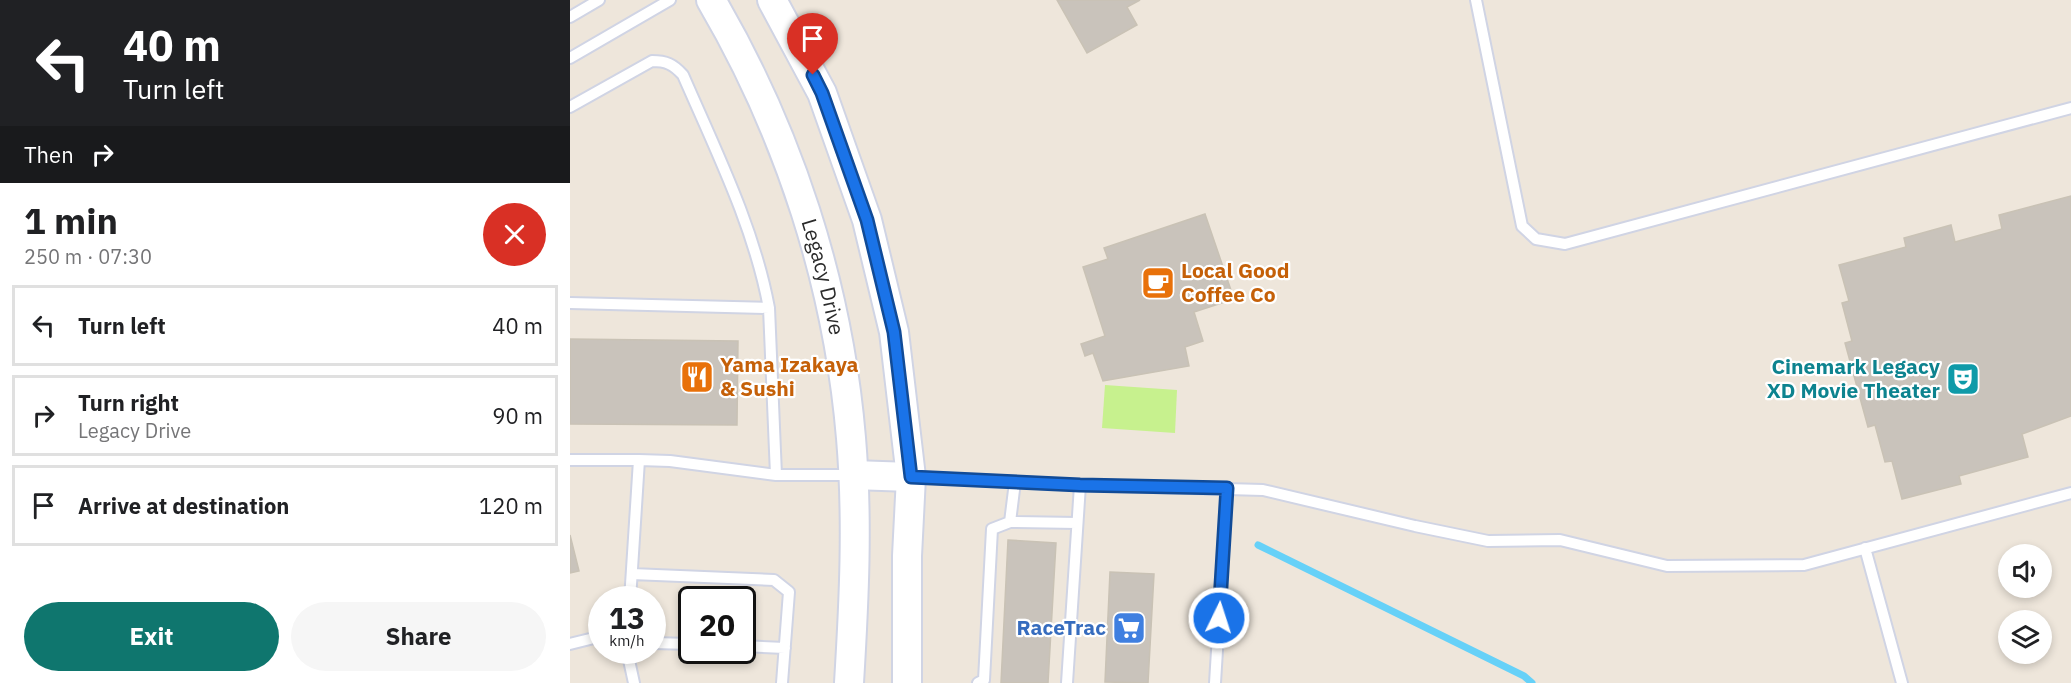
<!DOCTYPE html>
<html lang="en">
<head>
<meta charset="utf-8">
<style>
  :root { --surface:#fff; --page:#f6f6f6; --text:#202124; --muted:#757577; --line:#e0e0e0; --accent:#0f766e }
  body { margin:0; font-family:"IBM Plex Sans",sans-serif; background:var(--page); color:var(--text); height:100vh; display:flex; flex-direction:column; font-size:22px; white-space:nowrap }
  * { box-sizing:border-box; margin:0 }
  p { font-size:20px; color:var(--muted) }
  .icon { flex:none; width:33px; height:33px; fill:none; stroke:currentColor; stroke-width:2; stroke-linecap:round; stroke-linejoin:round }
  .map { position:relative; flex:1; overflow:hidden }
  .side { display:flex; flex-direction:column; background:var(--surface); width:570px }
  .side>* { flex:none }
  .banner { background:#202124; color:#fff; overflow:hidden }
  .fabs { position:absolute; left:1428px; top:544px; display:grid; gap:12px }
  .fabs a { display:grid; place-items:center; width:54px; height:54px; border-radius:50%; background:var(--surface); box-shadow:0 3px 9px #0003; font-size:30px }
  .speed { position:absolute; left:18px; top:586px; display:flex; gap:12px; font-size:30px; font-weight:700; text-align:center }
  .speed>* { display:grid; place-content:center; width:78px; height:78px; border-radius:50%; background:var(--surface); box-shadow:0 3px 9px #0003; line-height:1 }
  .speed small { font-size:15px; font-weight:400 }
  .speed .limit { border:3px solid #111; border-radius:9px; background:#fff; color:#111 }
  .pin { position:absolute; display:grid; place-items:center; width:51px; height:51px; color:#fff; margin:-62px -26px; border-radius:50% 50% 50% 0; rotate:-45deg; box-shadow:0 0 6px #0007 }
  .pin .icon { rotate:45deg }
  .me { position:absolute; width:66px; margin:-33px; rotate:4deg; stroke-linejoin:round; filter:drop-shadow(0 0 4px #0008) }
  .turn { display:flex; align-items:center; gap:21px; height:126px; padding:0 24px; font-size:27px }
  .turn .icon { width:78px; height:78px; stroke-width:2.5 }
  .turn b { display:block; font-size:42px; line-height:51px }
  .then { display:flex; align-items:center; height:57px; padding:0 24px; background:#0003; gap:12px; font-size:22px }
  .round { display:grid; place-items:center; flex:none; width:63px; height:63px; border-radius:32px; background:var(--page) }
  .overview { display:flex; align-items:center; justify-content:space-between; height:102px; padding:0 24px }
  h1 { font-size:36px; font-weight:700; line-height:45px }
  .action { display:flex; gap:12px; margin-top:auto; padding:12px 24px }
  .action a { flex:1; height:69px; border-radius:36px; background:var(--accent); color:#fff; font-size:24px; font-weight:700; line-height:69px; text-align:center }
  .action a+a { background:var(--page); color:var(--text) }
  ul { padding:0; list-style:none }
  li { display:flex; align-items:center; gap:18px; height:81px; margin:0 12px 9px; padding:0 12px; border:3px solid var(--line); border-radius:0px }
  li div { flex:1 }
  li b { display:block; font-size:22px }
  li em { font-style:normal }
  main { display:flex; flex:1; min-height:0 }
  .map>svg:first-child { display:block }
  .pitch { fill:#c7f18e }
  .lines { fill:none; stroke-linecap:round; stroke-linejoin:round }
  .stream { stroke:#66d1f8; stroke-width:7 }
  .building { fill:#c9c3bb; stroke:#c9c2b5; stroke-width:1.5 }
  .service-casing { stroke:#d0d4e4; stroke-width:14 }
  .secondary-casing { stroke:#d0d4e4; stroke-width:32 }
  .service { stroke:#fff; stroke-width:10 }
  .secondary { stroke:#fff; stroke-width:28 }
  .route-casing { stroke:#114b97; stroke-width:15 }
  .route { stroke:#1a73e8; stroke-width:10 }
  .labels { text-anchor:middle; stroke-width:4.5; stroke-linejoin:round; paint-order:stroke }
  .food-label { font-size:21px; font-weight:bold; fill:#c56008; stroke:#fff; text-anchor:start }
  .street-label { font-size:21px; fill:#2a2a2a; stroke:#fff }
  .culture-label { font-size:21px; font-weight:bold; fill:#0d838f; stroke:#fff; text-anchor:end }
  .shop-label { font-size:21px; font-weight:bold; fill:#366cbe; stroke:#fff; text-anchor:end }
</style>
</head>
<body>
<main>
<section class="side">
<div class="banner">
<div class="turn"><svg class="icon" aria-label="left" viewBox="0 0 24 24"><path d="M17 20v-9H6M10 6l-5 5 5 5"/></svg><div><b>40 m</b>Turn left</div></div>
<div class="then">Then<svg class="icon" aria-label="right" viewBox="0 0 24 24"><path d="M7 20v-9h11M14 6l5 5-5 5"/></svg></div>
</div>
<div class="overview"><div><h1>1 min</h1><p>250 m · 07:30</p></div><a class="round" style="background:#d93025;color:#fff"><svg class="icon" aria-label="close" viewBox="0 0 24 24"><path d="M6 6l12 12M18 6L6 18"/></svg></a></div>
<ul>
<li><svg class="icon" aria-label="left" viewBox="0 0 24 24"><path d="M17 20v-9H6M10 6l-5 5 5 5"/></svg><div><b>Turn left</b></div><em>40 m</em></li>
<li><svg class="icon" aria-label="right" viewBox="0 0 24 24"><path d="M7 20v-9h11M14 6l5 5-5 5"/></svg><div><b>Turn right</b><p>Legacy Drive</p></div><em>90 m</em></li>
<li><svg class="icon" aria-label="arrive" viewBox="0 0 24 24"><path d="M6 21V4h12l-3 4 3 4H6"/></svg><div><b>Arrive at destination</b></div><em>120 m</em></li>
</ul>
<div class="action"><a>Exit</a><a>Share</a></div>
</section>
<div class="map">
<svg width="1501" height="683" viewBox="0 0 1501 683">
  <rect width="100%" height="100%" fill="#eee6db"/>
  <path class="pitch" d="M535,385L607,390L605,433L532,428Z"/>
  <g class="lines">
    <path class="stream" d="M688,545L954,676L962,683"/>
  </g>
  <path class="building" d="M487,0H570L557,7L567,25L517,53Z
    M1501,196V416L1452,434L1458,457L1389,476L1391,484L1332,499L1322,461L1315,462L1305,425L1298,427L1275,343L1282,341L1272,303L1279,301L1269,265L1336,247L1334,238L1381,225L1385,242L1432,229L1429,215Z
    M635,214L664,299L624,312L633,341L615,347L619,366L533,381L523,353L515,356L511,344L535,336L513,267L538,259L534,248Z
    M0,339L168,341L167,425L0,424Z
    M0,535L9,571L0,573Z
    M438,540L486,543L478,683H431Z
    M540,572L584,574L578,683L535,682Z"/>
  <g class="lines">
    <defs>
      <path id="service" d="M906,0L952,226L966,239L995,244L1501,108
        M0,17L29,0
        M0,58L100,0
        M0,107L82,61C96,61 103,64 113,75C146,151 184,227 199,308
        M0,303L199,308L206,475
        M0,460H69
        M341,477L510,485L693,490L845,526L918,541L990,540L1097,566L1234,565L1501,493
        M440,522L507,523
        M1295,548L1332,683
        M62,574L204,580L219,592L212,683
        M60,600L69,460L100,461L206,475H282
        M82,643L122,644
        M0,644L32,636
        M172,646L215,648
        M57,651L64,683
        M408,683L414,680L422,529L440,522L445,482
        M497,683L510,485
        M645,683L657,488"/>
      <g id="secondary">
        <path id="s1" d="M141,0C219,133 268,284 281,438C288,520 284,601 279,683"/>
        <path d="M202,0L252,93L297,220L324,332L341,477L337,556V683"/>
        <path d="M283,475L341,477"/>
      </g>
    </defs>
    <use href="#service" class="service-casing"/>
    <use href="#secondary" class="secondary-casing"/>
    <use href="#service" class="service"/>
    <use href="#secondary" class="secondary"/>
  </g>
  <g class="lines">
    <defs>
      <path id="route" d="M243,75L252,93L297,220L324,332L341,477L510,485L657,488L649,618"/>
    </defs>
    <use href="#route" class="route-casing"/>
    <use href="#route" class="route"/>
  </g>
  <defs>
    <symbol id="cafe-square" viewBox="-11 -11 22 22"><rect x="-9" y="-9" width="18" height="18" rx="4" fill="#e8710a" stroke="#fff"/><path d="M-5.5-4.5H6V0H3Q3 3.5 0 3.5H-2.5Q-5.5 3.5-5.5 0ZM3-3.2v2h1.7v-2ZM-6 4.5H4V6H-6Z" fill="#fff"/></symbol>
    <symbol id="restaurant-square" viewBox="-11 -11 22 22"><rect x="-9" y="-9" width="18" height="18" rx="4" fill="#e8710a" stroke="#fff"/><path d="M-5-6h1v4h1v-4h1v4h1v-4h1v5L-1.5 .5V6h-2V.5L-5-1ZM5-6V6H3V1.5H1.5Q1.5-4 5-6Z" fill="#fff"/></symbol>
    <symbol id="theatre-square" viewBox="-11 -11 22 22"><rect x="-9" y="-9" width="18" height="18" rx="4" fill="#0f9aa8" stroke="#fff"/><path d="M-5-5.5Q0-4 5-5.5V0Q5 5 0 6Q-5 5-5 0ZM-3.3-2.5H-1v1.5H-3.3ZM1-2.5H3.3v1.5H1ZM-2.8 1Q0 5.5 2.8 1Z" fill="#fff"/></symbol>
    <symbol id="supermarket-square" viewBox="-11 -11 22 22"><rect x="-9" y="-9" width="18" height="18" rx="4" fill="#3f7fe0" stroke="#fff"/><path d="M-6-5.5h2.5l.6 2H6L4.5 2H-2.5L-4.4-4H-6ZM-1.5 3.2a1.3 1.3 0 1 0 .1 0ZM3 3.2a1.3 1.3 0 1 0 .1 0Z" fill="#fff"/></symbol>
  </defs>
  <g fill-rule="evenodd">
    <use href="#cafe-square" x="569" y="264" width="38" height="38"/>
    <use href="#restaurant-square" x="108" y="358" width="38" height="38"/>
    <use href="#theatre-square" x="1374" y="360" width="38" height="38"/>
    <use href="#supermarket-square" x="540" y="609" width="38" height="38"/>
  </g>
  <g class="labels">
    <g class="food-label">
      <text x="611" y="278">Local Good<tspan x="611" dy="24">Coffee Co</tspan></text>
      <text x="150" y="372">Yama Izakaya<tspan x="150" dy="24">&amp; Sushi</tspan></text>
    </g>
    <g class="street-label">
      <text dy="7" stroke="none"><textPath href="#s1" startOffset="300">Legacy Drive</textPath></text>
    </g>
    <g class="culture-label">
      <text x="1370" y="374">Cinemark Legacy<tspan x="1370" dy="24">XD Movie Theater</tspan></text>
    </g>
    <g class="shop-label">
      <text x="536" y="635">RaceTrac</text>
    </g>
  </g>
</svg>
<div class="fabs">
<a><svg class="icon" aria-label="sound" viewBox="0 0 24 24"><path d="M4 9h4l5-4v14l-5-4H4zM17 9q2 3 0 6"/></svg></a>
<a><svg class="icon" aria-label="layers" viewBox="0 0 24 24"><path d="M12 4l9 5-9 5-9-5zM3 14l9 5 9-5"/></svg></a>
</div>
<div class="speed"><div>13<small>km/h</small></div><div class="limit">20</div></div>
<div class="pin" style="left:243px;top:75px;background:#d93025"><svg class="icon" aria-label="arrive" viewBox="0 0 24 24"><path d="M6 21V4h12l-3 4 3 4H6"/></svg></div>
<svg class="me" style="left:649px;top:618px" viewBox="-20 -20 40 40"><circle r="17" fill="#1a73e8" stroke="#fff" stroke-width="3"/><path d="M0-11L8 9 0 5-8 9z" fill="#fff"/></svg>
</div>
</main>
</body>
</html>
